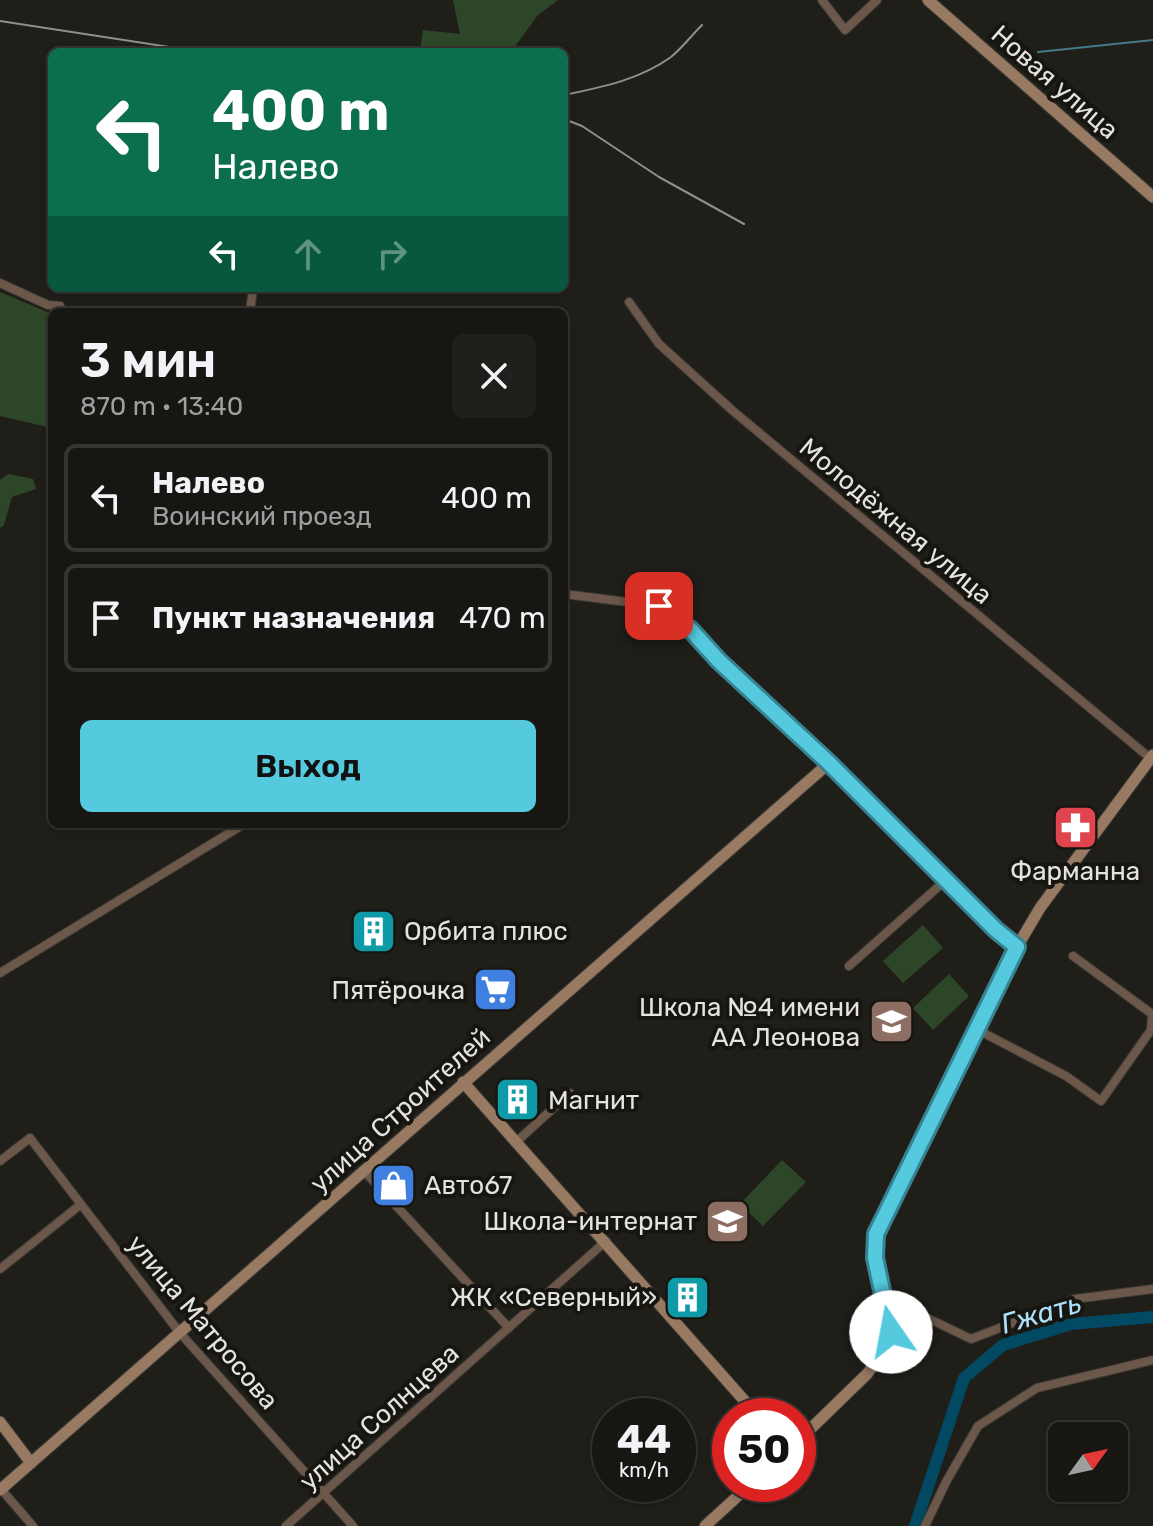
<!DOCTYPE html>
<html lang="ru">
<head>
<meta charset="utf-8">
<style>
  :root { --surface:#181613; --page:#211f1c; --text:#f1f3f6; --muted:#9f9fa0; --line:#363533; --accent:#55cadf }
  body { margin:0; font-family:Rubik,sans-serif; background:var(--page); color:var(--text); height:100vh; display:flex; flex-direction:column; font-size:30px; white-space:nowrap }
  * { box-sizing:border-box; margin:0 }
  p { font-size:26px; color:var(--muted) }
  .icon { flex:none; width:44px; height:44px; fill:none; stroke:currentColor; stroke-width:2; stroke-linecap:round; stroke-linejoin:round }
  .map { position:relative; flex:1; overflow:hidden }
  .drawer { position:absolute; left:48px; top:308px; width:520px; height:520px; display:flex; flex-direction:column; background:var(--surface); border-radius:12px; box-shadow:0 2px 6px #0004,0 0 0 2px var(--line) }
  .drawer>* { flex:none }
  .guide { position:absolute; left:48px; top:48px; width:520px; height:244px; border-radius:12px; box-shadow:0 2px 6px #0004,0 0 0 2px var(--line); background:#0b6e4f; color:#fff; overflow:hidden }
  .needle { width:52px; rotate:57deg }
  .buttons { position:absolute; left:1048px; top:1422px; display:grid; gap:16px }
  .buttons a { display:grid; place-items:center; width:80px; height:80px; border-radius:12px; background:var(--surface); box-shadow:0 2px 6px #0004,0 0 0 2px var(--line); font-size:40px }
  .speed { position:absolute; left:592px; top:1398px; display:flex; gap:16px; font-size:40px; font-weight:700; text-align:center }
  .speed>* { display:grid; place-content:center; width:104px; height:104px; border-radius:50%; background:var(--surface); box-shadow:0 2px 6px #0004,0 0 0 2px var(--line); line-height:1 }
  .speed small { font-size:20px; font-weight:400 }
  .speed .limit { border:12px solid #d22; background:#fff; color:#111 }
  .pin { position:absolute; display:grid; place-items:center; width:68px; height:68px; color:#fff; margin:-34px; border-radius:16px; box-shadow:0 4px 12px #0006 }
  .me { position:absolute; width:88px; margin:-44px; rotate:348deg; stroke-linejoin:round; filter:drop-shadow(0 0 6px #0008) }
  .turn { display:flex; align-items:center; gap:28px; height:168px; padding:0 32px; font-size:36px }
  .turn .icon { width:104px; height:104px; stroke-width:2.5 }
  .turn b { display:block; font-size:56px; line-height:68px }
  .lanes { display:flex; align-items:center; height:76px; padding:0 32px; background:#0003; justify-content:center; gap:40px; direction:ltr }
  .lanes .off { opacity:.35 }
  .round { display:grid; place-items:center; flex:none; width:84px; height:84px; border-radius:12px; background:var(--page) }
  .headline { display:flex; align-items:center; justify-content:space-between; height:136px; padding:0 32px }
  h1 { font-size:48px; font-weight:600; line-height:60px }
  .cta { display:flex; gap:16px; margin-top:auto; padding:16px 32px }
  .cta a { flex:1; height:92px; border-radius:12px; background:var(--accent); color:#111; font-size:32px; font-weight:600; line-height:92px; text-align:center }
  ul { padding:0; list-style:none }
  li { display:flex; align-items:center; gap:24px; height:108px; margin:0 16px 12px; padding:0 16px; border:4px solid var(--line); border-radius:12px }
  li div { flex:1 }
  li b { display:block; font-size:30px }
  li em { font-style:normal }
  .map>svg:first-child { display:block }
  .green { fill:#2e4628 }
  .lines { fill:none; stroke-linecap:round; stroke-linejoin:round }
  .stream { stroke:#467889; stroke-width:2 }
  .river { stroke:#024a64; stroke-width:12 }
  .street-casing { stroke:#3b3a35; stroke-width:10 }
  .secondary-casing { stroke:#3b3a35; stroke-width:13 }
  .street { stroke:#6c584a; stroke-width:8 }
  .secondary { stroke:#987962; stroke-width:11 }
  .rail { stroke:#918f8b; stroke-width:2 }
  .route-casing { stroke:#378391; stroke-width:20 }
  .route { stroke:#55cadf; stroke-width:14 }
  .labels { text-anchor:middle; stroke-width:8; stroke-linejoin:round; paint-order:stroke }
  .street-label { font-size:26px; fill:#e4e3df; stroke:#171510 }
  .poi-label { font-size:26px; fill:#e4e3df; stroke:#171510; text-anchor:end }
  .water-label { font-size:28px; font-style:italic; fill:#acdff9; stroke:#171510 }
</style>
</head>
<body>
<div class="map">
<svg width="1153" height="1526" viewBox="0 0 1153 1526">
  <rect width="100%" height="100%" fill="#201e19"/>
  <path class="green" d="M453,0H558L538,15L511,52H420L423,30L460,34Z
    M0,292L52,314V428L0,416Z
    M8,474L33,479L36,489L12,497L4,525L0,528V480Z
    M923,925L943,948L903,983L883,961Z
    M949,974L969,996L933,1030L913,1008Z
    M782,1160L806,1182L763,1226L740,1204Z"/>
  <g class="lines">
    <path class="stream" d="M1038,52L1153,40"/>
    <path class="river" d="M915,1526L964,1378L1003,1345L1071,1324L1153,1317"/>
    <defs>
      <path id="street" d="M822,0L845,30L877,0
        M0,283L48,305L60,306
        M629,302L659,344L733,411L1150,758
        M250,312L253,288
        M564,594L659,606L680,628L690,629L719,661L829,763
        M849,966L947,879
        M0,973L244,824
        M978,1030L1066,1076L1101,1101L1151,1030L1152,1014L1073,956
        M515,1143L570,1093
        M0,1161L30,1138L180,1333L353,1526
        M364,1171L509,1328
        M0,1269L80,1205
        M891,1332L897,1331L917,1313L971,1339L1075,1299L1153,1289
        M1,1489L33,1526
        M286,1526L606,1241
        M925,1526L946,1482L978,1426L1037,1388L1153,1360"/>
      <path id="secondary" d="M928,0L1153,197
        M463,1082L758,1416
        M0,1422L31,1463
        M798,1441L867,1374L887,1347L891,1332L874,1250L879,1227L1017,947L1040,908L1153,755
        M0,1490L829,763L996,930L1017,947
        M705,1526L751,1484"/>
    </defs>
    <use href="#street" class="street-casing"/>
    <use href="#secondary" class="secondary-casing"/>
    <use href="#street" class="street"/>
    <use href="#secondary" class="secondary"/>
    <path class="rail" d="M0,21L202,52
      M564,95C602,87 639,80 671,57C682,48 692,35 702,25
      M564,119L582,126L659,177L744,224"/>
  </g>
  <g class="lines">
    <defs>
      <path id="route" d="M659,606L680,628L690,629L719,661L829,763L996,930L1017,947L876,1234L875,1258L891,1332"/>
    </defs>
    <use href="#route" class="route-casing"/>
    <use href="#route" class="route"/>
  </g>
  <defs>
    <symbol id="pharmacy-square" viewBox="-11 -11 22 22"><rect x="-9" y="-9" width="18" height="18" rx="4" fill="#e0444e" stroke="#171510"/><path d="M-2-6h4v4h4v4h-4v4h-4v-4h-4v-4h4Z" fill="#fff"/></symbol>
    <symbol id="building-square" viewBox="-11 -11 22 22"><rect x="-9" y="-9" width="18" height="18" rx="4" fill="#0f9aa8" stroke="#171510"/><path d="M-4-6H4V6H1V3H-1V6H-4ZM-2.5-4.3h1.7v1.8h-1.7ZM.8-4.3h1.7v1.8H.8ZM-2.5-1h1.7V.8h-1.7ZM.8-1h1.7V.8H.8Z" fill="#fff"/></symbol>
    <symbol id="supermarket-square" viewBox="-11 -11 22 22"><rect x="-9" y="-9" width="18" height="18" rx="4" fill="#3f7fe0" stroke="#171510"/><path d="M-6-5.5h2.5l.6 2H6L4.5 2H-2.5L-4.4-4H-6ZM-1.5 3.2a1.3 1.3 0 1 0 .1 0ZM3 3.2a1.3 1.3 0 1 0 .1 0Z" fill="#fff"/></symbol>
    <symbol id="school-square" viewBox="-11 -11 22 22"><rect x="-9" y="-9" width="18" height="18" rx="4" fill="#8d6e63" stroke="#171510"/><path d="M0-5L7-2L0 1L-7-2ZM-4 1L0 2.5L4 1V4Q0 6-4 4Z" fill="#fff"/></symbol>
    <symbol id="shop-square" viewBox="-11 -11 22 22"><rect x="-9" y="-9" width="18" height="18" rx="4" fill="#3f7fe0" stroke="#171510"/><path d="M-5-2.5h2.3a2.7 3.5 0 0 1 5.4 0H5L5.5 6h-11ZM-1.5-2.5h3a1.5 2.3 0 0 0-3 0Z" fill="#fff"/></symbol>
  </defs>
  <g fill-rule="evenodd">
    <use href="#pharmacy-square" x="1050" y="802" width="51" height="51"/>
    <use href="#building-square" x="348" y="906" width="51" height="51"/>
    <use href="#supermarket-square" x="470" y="964" width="51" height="51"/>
    <use href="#school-square" x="866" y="996" width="51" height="51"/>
    <use href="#building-square" x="492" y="1074" width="51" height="51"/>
    <use href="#shop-square" x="368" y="1160" width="51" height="51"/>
    <use href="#school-square" x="702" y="1196" width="51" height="51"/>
    <use href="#building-square" x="662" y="1272" width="51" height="51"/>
  </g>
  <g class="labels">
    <g class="street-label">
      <text transform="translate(1055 82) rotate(41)" y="9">Новая улица</text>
      <text transform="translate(896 521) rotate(40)" y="9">Молодёжная улица</text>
      <text transform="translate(400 1110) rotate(-42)" y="9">улица Строителей</text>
      <text transform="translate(203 1322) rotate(50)" y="9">улица Матросова</text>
      <text transform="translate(379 1417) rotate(-42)" y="9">улица Солнцева</text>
    </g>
    <g class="poi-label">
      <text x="1075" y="880" text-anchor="middle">Фарманна</text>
      <text x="404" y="940" text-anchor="start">Орбита плюс</text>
      <text x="465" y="999">Пятёрочка</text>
      <text x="860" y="1016">Школа №4 имени<tspan x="860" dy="30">АА Леонова</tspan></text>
      <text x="548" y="1109" text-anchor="start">Магнит</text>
      <text x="424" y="1194" text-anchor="start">Авто67</text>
      <text x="697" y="1230">Школа-интернат</text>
      <text x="657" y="1306">ЖК «Северный»</text>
    </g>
    <g class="water-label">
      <text transform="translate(1041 1313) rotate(-16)" y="10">Гжать</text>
    </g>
  </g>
</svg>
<div class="buttons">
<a><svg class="needle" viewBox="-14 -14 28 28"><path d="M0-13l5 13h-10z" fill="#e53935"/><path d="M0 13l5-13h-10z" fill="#9f9fa0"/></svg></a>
</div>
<div class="speed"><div>44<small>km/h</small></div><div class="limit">50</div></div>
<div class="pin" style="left:659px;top:606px;background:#d93025"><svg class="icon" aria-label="arrive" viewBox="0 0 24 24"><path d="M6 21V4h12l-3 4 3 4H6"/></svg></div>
<svg class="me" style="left:891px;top:1332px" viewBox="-20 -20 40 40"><circle r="19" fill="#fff"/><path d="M0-13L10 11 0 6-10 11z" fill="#55cadf"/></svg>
<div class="guide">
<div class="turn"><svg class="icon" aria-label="left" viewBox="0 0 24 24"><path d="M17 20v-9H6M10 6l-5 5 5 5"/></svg><div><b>400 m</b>Налево</div></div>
<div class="lanes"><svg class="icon" aria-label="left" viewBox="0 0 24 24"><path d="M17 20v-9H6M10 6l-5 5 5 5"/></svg><svg class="icon off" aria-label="ahead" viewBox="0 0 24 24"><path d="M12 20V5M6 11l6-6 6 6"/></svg><svg class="icon off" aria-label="right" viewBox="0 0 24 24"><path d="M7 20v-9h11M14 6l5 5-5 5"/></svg></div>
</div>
<section class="drawer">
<div class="headline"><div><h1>3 мин</h1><p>870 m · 13:40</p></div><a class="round"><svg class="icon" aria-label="close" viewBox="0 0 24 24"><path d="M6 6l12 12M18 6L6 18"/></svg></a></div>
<ul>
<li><svg class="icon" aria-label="left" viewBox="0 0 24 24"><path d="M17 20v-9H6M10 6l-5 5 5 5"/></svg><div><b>Налево</b><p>Воинский проезд</p></div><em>400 m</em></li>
<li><svg class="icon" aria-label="arrive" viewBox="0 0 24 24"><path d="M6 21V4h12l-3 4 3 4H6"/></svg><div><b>Пункт назначения</b></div><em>470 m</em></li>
</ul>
<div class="cta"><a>Выход</a></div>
</section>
</div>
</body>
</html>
